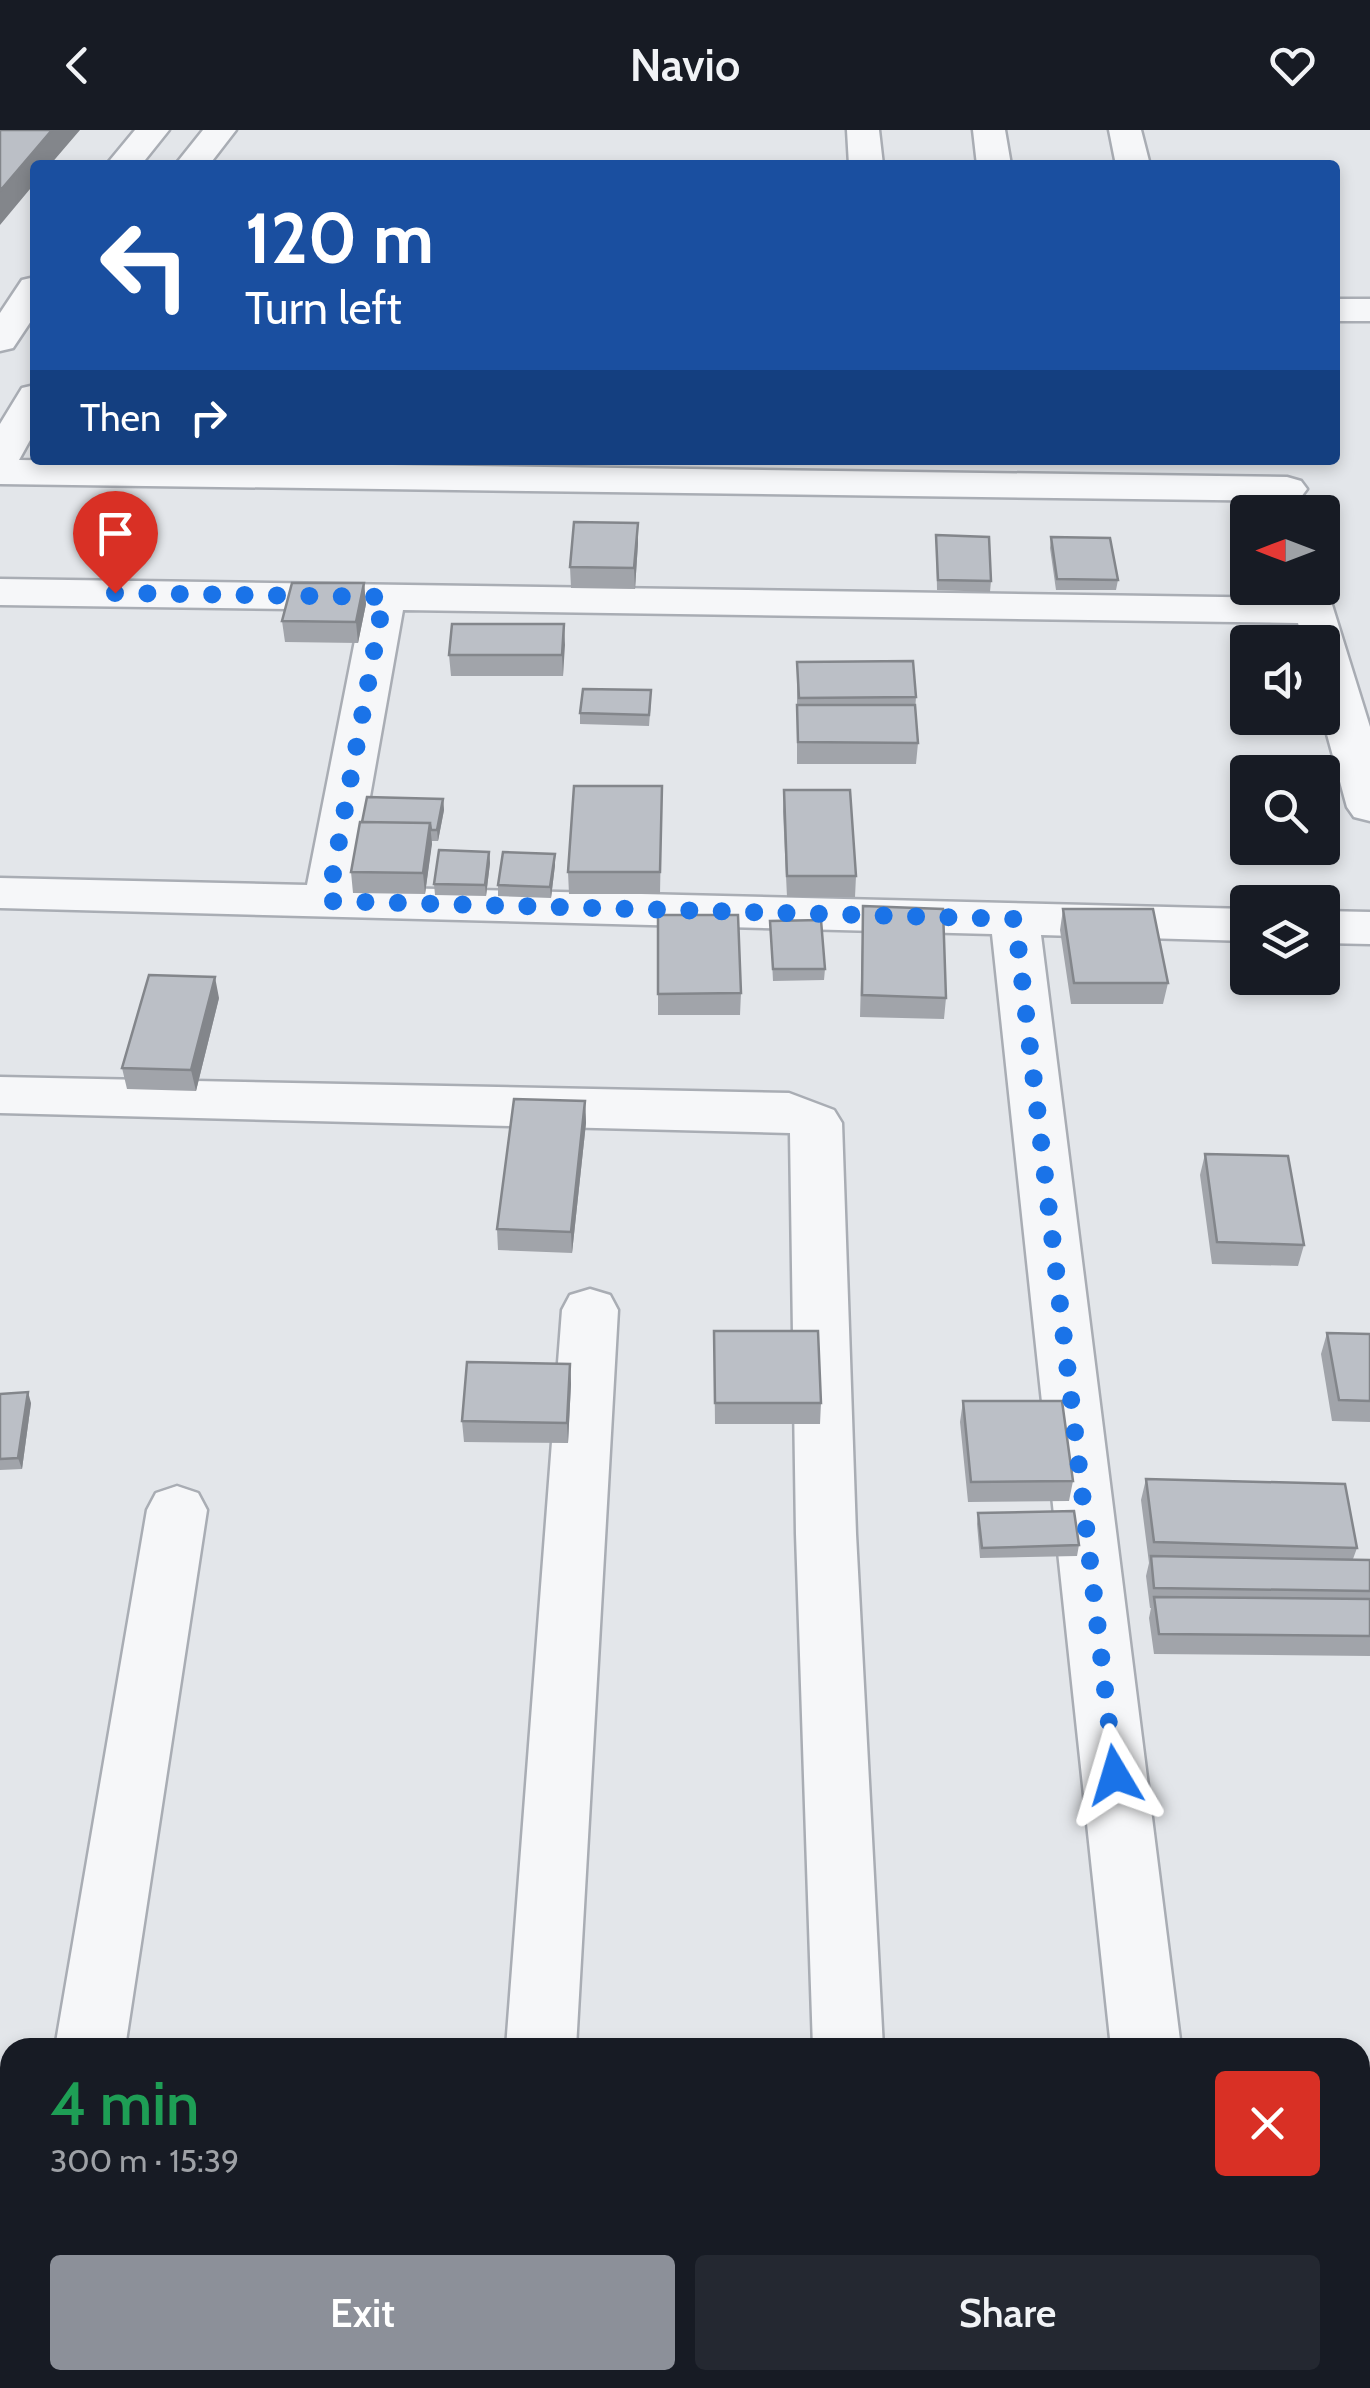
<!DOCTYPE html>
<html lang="en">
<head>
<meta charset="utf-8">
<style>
  :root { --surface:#171b24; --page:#242831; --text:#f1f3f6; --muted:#9ea1a6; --accent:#8c9099 }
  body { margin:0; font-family:Cabin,sans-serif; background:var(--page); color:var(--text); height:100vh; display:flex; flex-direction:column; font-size:38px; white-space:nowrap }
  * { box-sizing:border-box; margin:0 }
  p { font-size:32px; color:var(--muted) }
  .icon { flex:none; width:55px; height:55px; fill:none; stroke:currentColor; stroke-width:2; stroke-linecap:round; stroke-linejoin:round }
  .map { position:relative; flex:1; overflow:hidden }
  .details { position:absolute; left:0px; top:1908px; width:1370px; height:352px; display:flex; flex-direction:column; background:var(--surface); border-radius:30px 30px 0 0; box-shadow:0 5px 15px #0003 }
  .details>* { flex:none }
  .hud { position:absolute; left:30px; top:30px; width:1310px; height:305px; border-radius:10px; box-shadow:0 5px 15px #0003; background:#1a4fa0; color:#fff; overflow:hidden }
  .needle { width:65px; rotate:270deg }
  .fabs { position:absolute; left:1230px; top:365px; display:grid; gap:20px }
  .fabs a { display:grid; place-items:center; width:110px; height:110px; border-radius:10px; background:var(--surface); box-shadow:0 5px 15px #0003; font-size:50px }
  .pin { position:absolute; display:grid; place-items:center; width:85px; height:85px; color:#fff; margin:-102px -42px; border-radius:50% 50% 50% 0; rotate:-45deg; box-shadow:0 0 10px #0007 }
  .pin .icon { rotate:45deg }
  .me { position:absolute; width:110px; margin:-55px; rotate:353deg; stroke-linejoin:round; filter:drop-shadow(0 0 8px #0008) }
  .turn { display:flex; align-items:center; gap:35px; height:210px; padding:0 50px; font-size:45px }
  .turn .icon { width:130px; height:130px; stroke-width:2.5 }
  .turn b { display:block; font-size:70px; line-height:85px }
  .then { display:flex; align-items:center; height:95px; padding:0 50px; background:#0003; gap:20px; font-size:38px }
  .round { display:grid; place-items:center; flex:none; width:105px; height:105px; border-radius:10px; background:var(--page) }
  .overview { display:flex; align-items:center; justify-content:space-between; height:170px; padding:0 50px }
  h1 { font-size:60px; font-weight:600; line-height:75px; color:#1e9e55 }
  .cta { display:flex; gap:20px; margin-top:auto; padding:20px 50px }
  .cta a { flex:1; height:115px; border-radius:10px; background:var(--accent); color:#fff; font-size:40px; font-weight:600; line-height:115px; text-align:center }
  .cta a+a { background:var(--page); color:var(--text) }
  header { display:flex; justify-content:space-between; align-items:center; height:130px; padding:0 50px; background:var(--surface); font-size:45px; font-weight:600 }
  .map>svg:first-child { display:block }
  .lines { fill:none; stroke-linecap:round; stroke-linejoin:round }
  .minor-casing { stroke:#a9adb4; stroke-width:5 }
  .minor { fill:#f6f7f9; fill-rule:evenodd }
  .wall { fill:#a1a4aa }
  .shaded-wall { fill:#83868b }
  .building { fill:#bbbfc6; stroke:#83868b; stroke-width:2.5 }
  .route { stroke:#1a73e8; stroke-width:18; stroke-dasharray:0 32.4 }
</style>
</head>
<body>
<header><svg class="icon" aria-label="back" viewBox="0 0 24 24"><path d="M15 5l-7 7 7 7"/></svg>Navio<svg class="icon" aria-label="heart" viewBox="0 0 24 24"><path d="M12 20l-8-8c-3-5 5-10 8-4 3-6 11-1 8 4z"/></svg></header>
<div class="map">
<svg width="1370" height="2258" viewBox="0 0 1370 2258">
  <rect width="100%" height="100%" fill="#e3e6ea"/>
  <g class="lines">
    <defs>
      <path id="minor" d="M135,0H169L141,35H106Z
        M203,0H236L209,35H175Z
        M847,0H879L883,35H849Z
        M973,0H1005L1011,35H977Z
        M1109,0H1141L1150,35H1116Z
        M35,147V185L13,218L0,221V183L22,150Z
        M1335,169H1370V191H1335Z
        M35,255V301L19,330L1287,347L1301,351L1307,359L1301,367L1287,371L0,354V294L22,258Z
        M0,449L1291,468L1289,458H1322L1324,449L1370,597V691L1354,687L1347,677L1322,586V512H1303L1298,493L403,480L354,757L1248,779V811L1041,805L1181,1918H1111L992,804L0,778V748L307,755L361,480L0,475Z
        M1322,781L1370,782V814L1322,813Z
        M0,947L789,963L834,980L842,993L856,1404L883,1918H813L796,1404L790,1003L0,983Z
        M590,1159L610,1165L618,1180L576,1918H506L562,1180L570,1165Z
        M177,1356L198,1363L207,1380L125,1918H55L147,1380L156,1363Z
        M10,2222V2250H75L74,2258H0V2244Z
        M479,2250H557V2258H479Z
        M824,2250H902V2258H824Z
        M1146,2250H1224L1225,2258H1147Z"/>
    </defs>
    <use href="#minor" class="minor-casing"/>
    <use href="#minor" class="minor"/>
  </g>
  <path class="wall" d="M638,393V413L635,459L571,458L570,437Z
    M936,405L991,451L990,462L937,460Z
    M1051,407L1118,450L1116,460H1056L1050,418Z
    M364,453L366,474L358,513L285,512L282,491Z
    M564,494L563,546H451L449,525Z
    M1322,519L1333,558L1331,569H1322Z
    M797,532L916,567L915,582L918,613L916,634H797Z
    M651,571L649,596L580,594V583Z
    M662,656L660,764H569L568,742Z
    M784,660L856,746L855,767H787L783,681Z
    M443,669L444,680L438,711H432L425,764L353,763L351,742Z
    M489,722L490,733L486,766L435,765L434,754Z
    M555,724V735L551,768L498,766V755Z
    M863,776L946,868L944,889L860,887Z
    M1063,779L1168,853L1163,874H1071L1060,800Z
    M658,785L741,863L740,885H658Z
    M770,791L825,839L824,850L773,851Z
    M219,868L196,961L127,959L122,938Z
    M585,971L586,993L572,1123L498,1120L497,1099Z
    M1205,1024L1304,1115L1298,1136L1212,1134L1200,1045Z
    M714,1201L821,1273L820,1294H715Z
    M1327,1203L1370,1204V1292L1332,1291L1321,1224Z
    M570,1234L571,1254L568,1313L464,1312L462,1291Z
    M0,1264L31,1273L22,1339L0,1340Z
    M963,1271L1073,1351L1069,1371L968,1372L960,1292Z
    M1146,1349L1357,1418L1353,1429L1370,1430V1526L1154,1524L1149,1488L1151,1478H1150L1146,1446L1149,1433L1141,1370Z
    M978,1383L1079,1415L1077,1426L980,1428L977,1394Z"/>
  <path class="shaded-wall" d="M52,0H80L50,35H35V53L0,95V61Z
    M638,393V413L635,459L634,438Z
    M364,453L366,474L358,513L356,492Z
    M564,494L565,515L563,546L562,525Z
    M443,669L444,680L438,711L437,700Z
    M430,693L432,714L425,764L423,743Z
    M489,722L490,733L486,766L485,755Z
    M555,724V735L551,768L550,757Z
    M215,847L219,868L196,961L191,940Z
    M585,971L586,993L572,1123L571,1102Z
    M570,1234L571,1254L568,1313L567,1293Z
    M28,1262L31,1273L22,1339L18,1328Z"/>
  <path class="building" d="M0,0H52L0,61Z
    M574,392L638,393L634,438L570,437Z
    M936,405L989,407L991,451L938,450Z
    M1051,407L1110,408L1118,450L1057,449Z
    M292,453H364L356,492L282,491Z
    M452,494H564L562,525H449Z
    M1322,519L1333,558H1322Z
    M913,531L916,567L799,568L797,532Z
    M583,559L651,560L649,585L580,583Z
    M797,575H915L918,613L798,612Z
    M574,656H662L660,742H568Z
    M784,660H850L856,746H787Z
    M367,667L443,669L437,700H431L430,693L362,692Z
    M360,692L430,693L423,743L351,742Z
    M439,720L489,722L485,755L434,754Z
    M503,722L555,724L550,757L498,755Z
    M863,776L943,779L946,868L862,865Z
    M1063,779H1153L1168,853H1074Z
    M658,785H738L741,863L658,864Z
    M821,790L825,839H773L770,791Z
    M149,845L215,847L191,940L122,938Z
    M514,969L585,971L571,1102L497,1099Z
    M1205,1024L1288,1026L1304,1115L1217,1112Z
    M714,1201H818L821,1273H715Z
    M1327,1203L1370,1204V1271L1339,1270Z
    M467,1232L570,1234L567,1293L462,1291Z
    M28,1262L18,1328L0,1329V1264Z
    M963,1271H1062L1073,1351L971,1352Z
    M1146,1349L1345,1354L1357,1418L1154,1412Z
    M1074,1381L1079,1415L982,1418L978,1383Z
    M1151,1426L1370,1430V1461L1154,1458Z
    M1154,1467L1370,1469V1506L1159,1504Z"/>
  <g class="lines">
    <path class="route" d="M115,463L384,467L328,771L1015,789L1115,1645"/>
  </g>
</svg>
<div class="fabs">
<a><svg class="needle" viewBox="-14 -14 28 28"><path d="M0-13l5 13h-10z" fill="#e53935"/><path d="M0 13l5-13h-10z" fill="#9ea1a6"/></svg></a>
<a><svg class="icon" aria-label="sound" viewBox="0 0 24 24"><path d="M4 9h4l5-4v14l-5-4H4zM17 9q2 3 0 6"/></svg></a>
<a><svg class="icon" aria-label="search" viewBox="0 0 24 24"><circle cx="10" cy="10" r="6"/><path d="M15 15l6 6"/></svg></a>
<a><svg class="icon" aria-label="layers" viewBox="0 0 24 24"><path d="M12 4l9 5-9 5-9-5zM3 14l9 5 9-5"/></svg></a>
</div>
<div class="pin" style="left:115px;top:463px;background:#d93025"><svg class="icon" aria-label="arrive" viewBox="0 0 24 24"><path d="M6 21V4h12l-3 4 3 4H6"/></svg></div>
<svg class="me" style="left:1115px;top:1645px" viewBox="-20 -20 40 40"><path d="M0-17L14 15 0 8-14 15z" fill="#1a73e8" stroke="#fff" stroke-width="4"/></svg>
<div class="hud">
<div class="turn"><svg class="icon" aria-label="left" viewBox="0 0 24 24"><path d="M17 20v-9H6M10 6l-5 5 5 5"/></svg><div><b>120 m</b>Turn left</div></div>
<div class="then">Then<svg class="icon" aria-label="right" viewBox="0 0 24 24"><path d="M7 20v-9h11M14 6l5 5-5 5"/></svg></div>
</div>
<section class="details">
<div class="overview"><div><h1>4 min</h1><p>300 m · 15:39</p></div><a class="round" style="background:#d93025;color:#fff"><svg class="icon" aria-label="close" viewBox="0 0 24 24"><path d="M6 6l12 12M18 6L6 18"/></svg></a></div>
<div class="cta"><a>Exit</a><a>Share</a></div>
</section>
</div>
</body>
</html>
